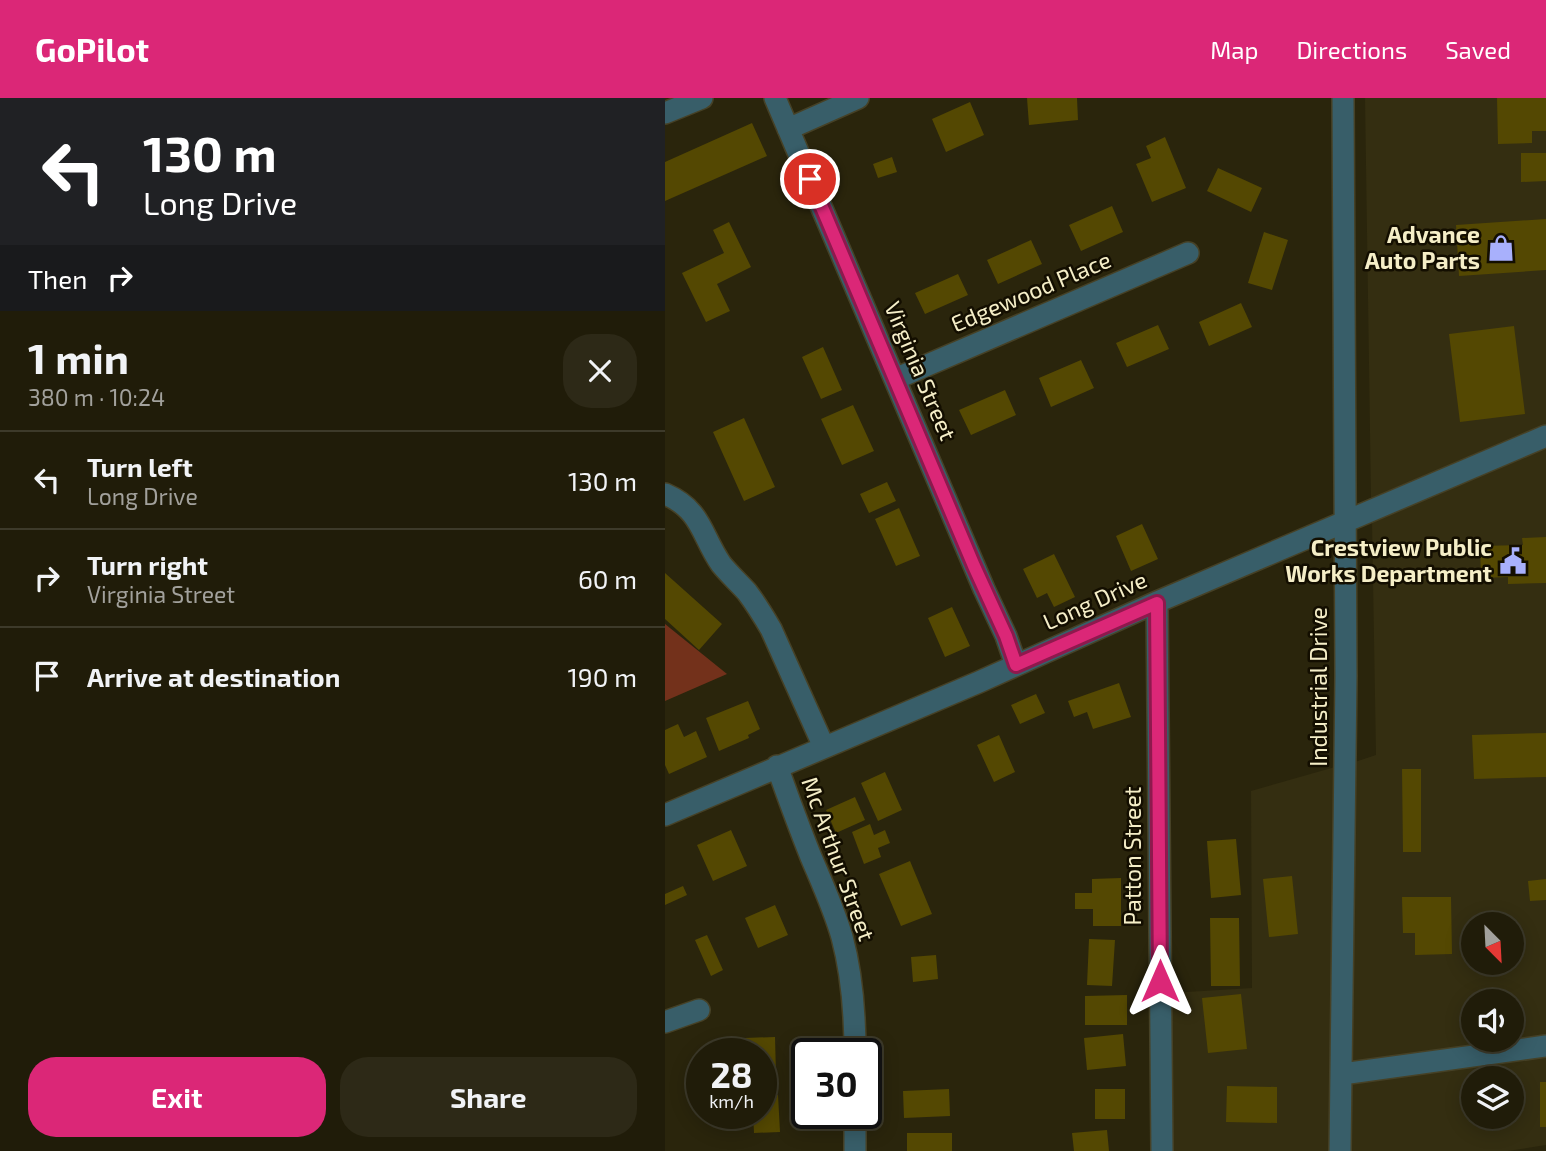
<!DOCTYPE html>
<html lang="en">
<head>
<meta charset="utf-8">
<style>
  :root { --surface:#201c09; --page:#2d2917; --text:#f1f3f6; --muted:#a2a19c; --line:#3d3a2a; --accent:#db2777 }
  body { margin:0; font-family:"Exo 2",sans-serif; background:var(--page); color:var(--text); height:100vh; display:flex; flex-direction:column; font-size:26px; white-space:nowrap }
  * { box-sizing:border-box; margin:0 }
  p { font-size:23px; color:var(--muted) }
  .icon { flex:none; width:38px; height:38px; fill:none; stroke:currentColor; stroke-width:2; stroke-linecap:round; stroke-linejoin:round }
  .map { position:relative; flex:1; overflow:hidden }
  .panel { display:flex; flex-direction:column; background:var(--surface); width:665px }
  .panel>* { flex:none }
  .guide { background:#202124; color:#fff; overflow:hidden }
  .needle { width:46px; rotate:156deg }
  .controls { position:absolute; left:796px; top:814px; display:grid; gap:14px }
  .controls a { display:grid; place-items:center; width:63px; height:63px; border-radius:50%; background:var(--surface); box-shadow:0 4px 18px #0003,0 0 0 2px var(--line); font-size:35px }
  .speed { position:absolute; left:21px; top:940px; display:flex; gap:14px; font-size:35px; font-weight:700; text-align:center }
  .speed>* { display:grid; place-content:center; width:91px; height:91px; border-radius:50%; background:var(--surface); box-shadow:0 4px 18px #0003,0 0 0 2px var(--line); line-height:1 }
  .speed small { font-size:18px; font-weight:400 }
  .speed .limit { border:4px solid #111; border-radius:10px; background:#fff; color:#111 }
  .pin { position:absolute; display:grid; place-items:center; width:60px; height:60px; color:#fff; margin:-30px; border:4px solid #fff; border-radius:50%; box-shadow:0 2px 7px #0007 }
  .me { position:absolute; width:77px; margin:-38px; rotate:0deg; stroke-linejoin:round; filter:drop-shadow(0 0 5px #0008) }
  .turn { display:flex; align-items:center; gap:24px; height:147px; padding:0 28px; font-size:32px }
  .turn .icon { width:91px; height:91px; stroke-width:2.5 }
  .turn b { display:block; font-size:49px; line-height:60px }
  .then { display:flex; align-items:center; height:66px; padding:0 28px; background:#0003; gap:14px; font-size:26px }
  .round { display:grid; place-items:center; flex:none; width:74px; height:74px; border-radius:28px; background:var(--page) }
  .headline { display:flex; align-items:center; justify-content:space-between; height:119px; padding:0 28px }
  h1 { font-size:42px; font-weight:700; line-height:52px }
  .cta { display:flex; gap:14px; margin-top:auto; padding:14px 28px }
  .cta a { flex:1; height:80px; border-radius:28px; background:var(--accent); color:#fff; font-size:28px; font-weight:700; line-height:80px; text-align:center }
  .cta a+a { background:var(--page); color:var(--text) }
  ul { padding:0; list-style:none }
  li { display:flex; align-items:center; gap:21px; height:98px; padding:0 28px; border-top:2px solid var(--line) }
  li div { flex:1 }
  li b { display:block; font-size:26px }
  li em { font-style:normal }
  header { display:flex; align-items:center; gap:42px; box-sizing:border-box; height:98px; padding:0 35px; background:var(--accent); color:#fff }
  header strong { font-size:33px }
  nav { display:flex; gap:38px; margin-inline-start:auto; font-size:24px }
  main { display:flex; flex:1; min-height:0 }
  .map>svg:first-child { display:block }
  .built { fill:#342e11; fill-rule:evenodd }
  .green { fill:#73311b }
  .building { fill:#544802 }
  .lines { fill:none; stroke-linecap:round; stroke-linejoin:round }
  .minor-casing { stroke:#464126; stroke-width:24 }
  .minor { stroke:#385e69; stroke-width:21 }
  .route-casing { stroke:#8e194d; stroke-width:18 }
  .route { stroke:#db2777; stroke-width:12 }
  .labels { text-anchor:middle; stroke-width:5; stroke-linejoin:round; paint-order:stroke }
  .poi-label { font-size:23px; font-weight:bold; fill:#f5eec7; stroke:#130e00; text-anchor:end }
  .street-label { font-size:23px; fill:#f5eec7; stroke:#130e00 }
</style>
</head>
<body>
<header>
<strong>GoPilot</strong>
<nav><a>Map</a><a>Directions</a><a>Saved</a></nav>
</header>
<main>
<section class="panel">
<div class="guide">
<div class="turn"><svg class="icon" aria-label="left" viewBox="0 0 24 24"><path d="M17 20v-9H6M10 6l-5 5 5 5"/></svg><div><b>130 m</b>Long Drive</div></div>
<div class="then">Then<svg class="icon" aria-label="right" viewBox="0 0 24 24"><path d="M7 20v-9h11M14 6l5 5-5 5"/></svg></div>
</div>
<div class="headline"><div><h1>1 min</h1><p>380 m · 10:24</p></div><a class="round"><svg class="icon" aria-label="close" viewBox="0 0 24 24"><path d="M6 6l12 12M18 6L6 18"/></svg></a></div>
<ul>
<li><svg class="icon" aria-label="left" viewBox="0 0 24 24"><path d="M17 20v-9H6M10 6l-5 5 5 5"/></svg><div><b>Turn left</b><p>Long Drive</p></div><em>130 m</em></li>
<li><svg class="icon" aria-label="right" viewBox="0 0 24 24"><path d="M7 20v-9h11M14 6l5 5-5 5"/></svg><div><b>Turn right</b><p>Virginia Street</p></div><em>60 m</em></li>
<li><svg class="icon" aria-label="arrive" viewBox="0 0 24 24"><path d="M6 21V4h12l-3 4 3 4H6"/></svg><div><b>Arrive at destination</b></div><em>190 m</em></li>
</ul>
<div class="cta"><a>Exit</a><a>Share</a></div>
</section>
<div class="map">
<svg width="881" height="1053" viewBox="0 0 881 1053">
  <rect width="100%" height="100%" fill="#2a250c"/>
  <path class="built" d="M700,0H881V326L706,400Z
    M881,350V1047L843,1053H685L690,664L711,657L707,424ZM808,826H847V864H808ZM808,903H847V942H808ZM808,980H847V1018H808Z
    M670,669L666,1053H507L505,895L587,890L586,693Z"/>
  <path class="green" d="M0,526L62,576L0,603Z"/>
  <path class="building" d="M362,0H412L413,22L364,27Z
    M832,0H881V33H867V45L833,46Z
    M305,4L319,37L281,54L267,21Z
    M87,25L102,58L0,103V64Z
    M500,39L521,90L487,104L471,66L486,60L481,48Z
    M856,55H881V83L856,84Z
    M227,59L232,74L213,80L208,66Z
    M553,70L597,90L586,114L542,93Z
    M447,108L458,134L416,153L404,127Z
    M881,121V172L794,178L791,127Z
    M64,124L86,169L52,186L65,213L41,224L17,175L59,155L48,132Z
    M599,134L623,142L607,192L583,185Z
    M366,142L377,166L333,186L322,162Z
    M293,176L303,197L260,216L250,195Z
    M576,205L587,229L544,248L534,224Z
    M493,227L504,251L462,269L451,245Z
    M849,228L860,316L795,324L784,236Z
    M158,249L177,292L156,301L137,259Z
    M416,262L429,290L386,309L374,280Z
    M340,292L351,317L306,337L294,312Z
    M188,307L209,353L177,367L156,321Z
    M79,320L110,389L79,403L48,334Z
    M222,384L231,403L204,415L195,396Z
    M234,410L255,458L231,468L210,421Z
    M477,426L493,461L466,473L451,438Z
    M881,439V485L843,486V479L816,480L815,448L858,447L857,440Z
    M389,456L410,499L389,509L382,495L372,500L358,471Z
    M0,475L57,526L34,552L0,521Z
    M287,509L305,548L280,559L263,520Z
    M454,585L466,619L428,631L422,614L409,619L403,603Z
    M371,596L380,615L355,626L346,607Z
    M83,603L95,631L83,637L84,640L54,653L41,620Z
    M13,626L19,639L31,633L42,659L4,676L0,667V632Z
    M881,635V679L809,681L807,637Z
    M334,637L350,674L329,684L312,647Z
    M737,671H756V754H738Z
    M220,674L237,712L213,723L196,685Z
    M190,699L200,722L171,735L161,712Z
    M205,726L209,737L220,732L225,745L213,750L216,759L199,766L187,734Z
    M66,732L82,768L48,783L32,747Z
    M571,741L576,797L546,800L542,743Z
    M245,763L267,816L236,828L214,776Z
    M627,778L633,836L604,839L598,781Z
    M456,780V828H428V811H410V795H427V781Z
    M881,781V802L865,803L863,783Z
    M18,788L22,797L0,807V796Z
    M737,799H786L787,856L750,857V835H738Z
    M110,807L123,837L93,850L80,820Z
    M545,820H574L575,888H546Z
    M42,837L58,872L46,878L30,842Z
    M424,841L450,842L447,888L422,887Z
    M271,857L273,881L248,884L246,859Z
    M576,896L582,951L543,955L537,900Z
    M462,897V927H420V898Z
    M458,936L461,968L422,972L419,940Z
    M110,939L111,976H96V956H80L79,940Z
    M875,984H881V1029H875Z
    M562,988L612,989V1025L561,1024Z
    M284,991L285,1018L239,1020L238,993Z
    M430,991H460V1021H430Z
    M113,997L115,1034L89,1035L88,1015H96V998Z
    M442,1032L444,1053H409L407,1035Z
    M242,1035H287V1053H242Z"/>
  <g class="lines">
    <defs>
      <path id="minor" d="M110,0L319,491L341,538L351,567
        M0,15L37,0
        M123,31L193,0
        M230,281L523,155
        M0,396C37,412 36,437 56,466C64,476 74,485 82,494C91,506 99,519 106,531L159,649
        M492,504L497,1053
        M112,668C123,699 134,729 146,759C157,785 169,811 177,839C187,876 190,917 190,956
        M0,717L314,584L492,504L881,338
        M0,924L34,912
        M677,976L881,948
        M190,1015V1053
        M675,1053L681,578L678,0"/>
    </defs>
    <use href="#minor" class="minor-casing"/>
    <use href="#minor" class="minor"/>
  </g>
  <g class="lines">
    <defs>
      <path id="route" d="M145,81L309,468L341,538L351,567L492,505L495,883"/>
    </defs>
    <use href="#route" class="route-casing"/>
    <use href="#route" class="route"/>
  </g>
  <defs>
    <symbol id="shop-bare" viewBox="-9 -9 18 18"><path d="M-5-2.5h2.3a2.7 3.5 0 0 1 5.4 0H5L5.5 6h-11ZM-1.5-2.5h3a1.5 2.3 0 0 0-3 0Z" fill="#a8b0fc" stroke="#130e00" stroke-width="2.5" paint-order="stroke"/></symbol>
    <symbol id="civic-bare" viewBox="-9 -9 18 18"><path d="M-.6-6.5H3V-4.5H.6V-3L4-1V1h2V6H-6V1h2V-1L-.6-3ZM-1.2 2.5V6h2.4V2.5Z" fill="#a8b0fc" stroke="#130e00" stroke-width="2.5" paint-order="stroke"/></symbol>
  </defs>
  <g fill-rule="evenodd">
    <use href="#shop-bare" x="817" y="131" width="38" height="38"/>
    <use href="#civic-bare" x="829" y="444" width="38" height="38"/>
  </g>
  <g class="labels">
    <g class="poi-label">
      <text x="815" y="145">Advance<tspan x="815" dy="26">Auto Parts</tspan></text>
      <text x="827" y="458">Crestview Public<tspan x="827" dy="26">Works Department</tspan></text>
    </g>
    <g class="street-label">
      <text transform="translate(366 194) rotate(-23)" y="8">Edgewood Place</text>
      <text transform="translate(255 273) rotate(67)" y="8">Virginia Street</text>
      <text transform="translate(430 503) rotate(-24)" y="8">Long Drive</text>
      <text transform="translate(654 589) rotate(-90)" y="8">Industrial Drive</text>
      <text transform="translate(468 758) rotate(-90)" y="8">Patton Street</text>
      <text transform="translate(173 761) rotate(70)" y="8">Mc Arthur Street</text>
    </g>
  </g>
</svg>
<div class="controls">
<a><svg class="needle" viewBox="-14 -14 28 28"><path d="M0-13l5 13h-10z" fill="#e53935"/><path d="M0 13l5-13h-10z" fill="#a2a19c"/></svg></a>
<a><svg class="icon" aria-label="sound" viewBox="0 0 24 24"><path d="M4 9h4l5-4v14l-5-4H4zM17 9q2 3 0 6"/></svg></a>
<a><svg class="icon" aria-label="layers" viewBox="0 0 24 24"><path d="M12 4l9 5-9 5-9-5zM3 14l9 5 9-5"/></svg></a>
</div>
<div class="speed"><div>28<small>km/h</small></div><div class="limit">30</div></div>
<div class="pin" style="left:145px;top:81px;background:#d93025"><svg class="icon" aria-label="arrive" viewBox="0 0 24 24"><path d="M6 21V4h12l-3 4 3 4H6"/></svg></div>
<svg class="me" style="left:495px;top:883px" viewBox="-20 -20 40 40"><path d="M0-17L14 15 0 8-14 15z" fill="#db2777" stroke="#fff" stroke-width="4"/></svg>
</div>
</main>
</body>
</html>
